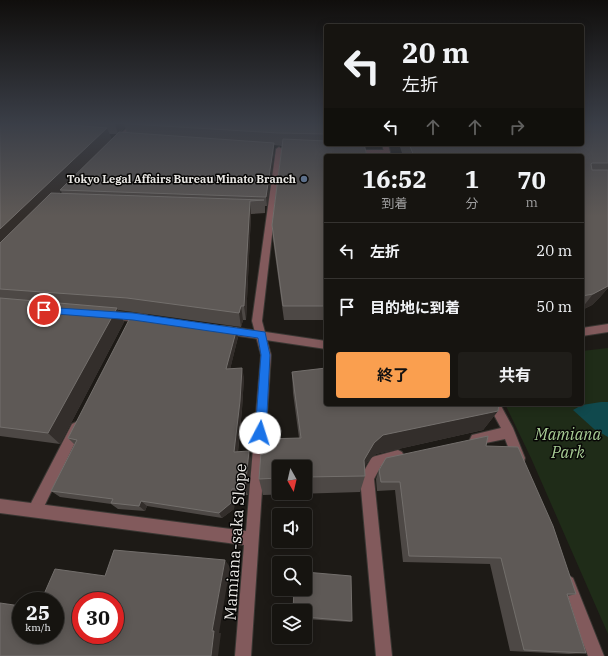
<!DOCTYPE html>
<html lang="ja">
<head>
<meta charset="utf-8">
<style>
  :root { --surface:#161410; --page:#1f1d19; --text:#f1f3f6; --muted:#9e9e9f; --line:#353330; --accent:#fa9f4f }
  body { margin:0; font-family:"IBM Plex Serif","Noto Sans JP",serif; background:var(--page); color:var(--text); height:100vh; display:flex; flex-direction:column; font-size:15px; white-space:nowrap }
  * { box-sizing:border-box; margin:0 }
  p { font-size:13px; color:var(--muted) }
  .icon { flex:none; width:22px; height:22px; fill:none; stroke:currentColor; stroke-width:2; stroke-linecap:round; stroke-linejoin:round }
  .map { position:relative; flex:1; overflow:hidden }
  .panel { position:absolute; left:324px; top:154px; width:260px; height:252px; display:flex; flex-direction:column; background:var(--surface); border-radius:4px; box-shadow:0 2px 10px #0003,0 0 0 1px var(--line) }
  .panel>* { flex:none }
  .hud { position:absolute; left:324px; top:24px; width:260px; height:122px; border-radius:4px; box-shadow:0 2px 10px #0003,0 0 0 1px var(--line); background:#161410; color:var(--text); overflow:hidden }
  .needle { width:26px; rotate:172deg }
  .buttons { position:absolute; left:272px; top:460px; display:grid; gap:8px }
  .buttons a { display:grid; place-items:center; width:40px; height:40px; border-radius:4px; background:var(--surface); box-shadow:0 2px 10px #0003,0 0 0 1px var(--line); font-size:20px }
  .speed { position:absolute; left:12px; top:592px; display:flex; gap:8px; font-size:20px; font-weight:700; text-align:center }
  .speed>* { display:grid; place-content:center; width:52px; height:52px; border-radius:50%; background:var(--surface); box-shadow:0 2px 10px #0003,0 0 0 1px var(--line); line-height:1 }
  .speed small { font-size:10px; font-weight:400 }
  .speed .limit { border:6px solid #d22; background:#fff; color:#111 }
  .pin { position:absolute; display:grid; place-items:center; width:34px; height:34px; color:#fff; margin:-17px; border:2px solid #fff; border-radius:50%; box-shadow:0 1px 4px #0007 }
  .me { position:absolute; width:44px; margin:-22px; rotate:5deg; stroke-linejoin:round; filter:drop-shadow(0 0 3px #0008) }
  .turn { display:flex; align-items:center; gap:14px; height:84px; padding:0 12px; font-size:18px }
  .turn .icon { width:52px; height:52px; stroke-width:2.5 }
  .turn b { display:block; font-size:28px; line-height:34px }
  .lanes { display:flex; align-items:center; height:38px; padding:0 12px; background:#0003; justify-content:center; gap:20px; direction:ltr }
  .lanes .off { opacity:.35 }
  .eta { display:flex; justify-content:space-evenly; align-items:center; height:68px; text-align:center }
  .eta b { font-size:24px; font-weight:700; line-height:28px }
  .primary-button { display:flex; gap:8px; margin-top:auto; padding:8px 12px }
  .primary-button a { flex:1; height:46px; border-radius:4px; background:var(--accent); color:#111; font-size:16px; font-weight:700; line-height:46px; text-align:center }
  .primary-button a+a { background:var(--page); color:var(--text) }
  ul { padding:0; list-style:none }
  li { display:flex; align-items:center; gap:12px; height:56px; padding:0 12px; border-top:1px solid var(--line) }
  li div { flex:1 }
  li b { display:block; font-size:15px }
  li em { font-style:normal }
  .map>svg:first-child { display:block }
  .green { fill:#1f2c18 }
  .water { fill:#10494d }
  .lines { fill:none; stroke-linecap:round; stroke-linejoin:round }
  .service-casing { stroke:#3a3733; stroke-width:2 }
  .minor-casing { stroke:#3a3733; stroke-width:2 }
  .tertiary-casing { stroke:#3a3733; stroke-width:2 }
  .service { fill:#825a5c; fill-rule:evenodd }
  .minor { fill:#825a5c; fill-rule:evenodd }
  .tertiary { fill:#825a5c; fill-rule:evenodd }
  .wall { fill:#4d4845; fill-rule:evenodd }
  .shaded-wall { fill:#332e2b }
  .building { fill:#5e5956; stroke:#736f6c; fill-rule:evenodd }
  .route { fill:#1a73e8; stroke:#114b97 }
  .service-dot { fill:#5c6f8a; stroke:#070605; stroke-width:1.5 }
  .labels { text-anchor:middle; stroke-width:3; stroke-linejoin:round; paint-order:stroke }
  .far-poi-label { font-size:11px; font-weight:bold; fill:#e9e7e4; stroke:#070605; text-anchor:end }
  .near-park-label { font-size:16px; font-style:italic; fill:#a8cd95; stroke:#070605 }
  .near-street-label { font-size:16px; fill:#e9e7e4; stroke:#070605 }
</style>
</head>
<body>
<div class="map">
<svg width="608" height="656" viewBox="0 0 608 656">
  <rect width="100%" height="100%" fill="#1d1a16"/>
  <path class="green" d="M608,348V634L531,458L505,404H582V351Z"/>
  <path class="water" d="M601,402H608V437L594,429L573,410L582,405Z"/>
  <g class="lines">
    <defs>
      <path id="service" d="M76,422L80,424L82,428L40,515L35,517L30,515L28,510L30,505L72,424Z"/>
      <path id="minor" d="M131,124H137L117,143H113V141Z
        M279,147L282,149L262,321L271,355L251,656H235L244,545L0,513V499L246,531L261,355L252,321L276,149Z
        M351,150H387L390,152L387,154L353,153L350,151Z
        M488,404H500L513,428L525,458L524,462L519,464L514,462L505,439L476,445L472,443L470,439L472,435L501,428Z
        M398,450L402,452L404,456L402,460L381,466L374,479L392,656H376L360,478L372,457Z
        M568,575L573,578L604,656H588L560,583L563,578Z"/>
      <path id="tertiary" d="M382,144H388L391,156H385Z
        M108,311L144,314L147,315L149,318L147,321L144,322L108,319L105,318L103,315L105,312Z
        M608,324V332L582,336V328Z
        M225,326L326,341V349L225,334L221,333L220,330L221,327Z"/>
    </defs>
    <use href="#service" class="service-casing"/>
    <use href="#minor" class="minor-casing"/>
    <use href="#tertiary" class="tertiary-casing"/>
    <use href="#service" class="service"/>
    <use href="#minor" class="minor"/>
    <use href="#tertiary" class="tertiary"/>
  </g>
  <path class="wall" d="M0,124H326V320H284L273,240L272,225L282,146L274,145V152L267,206H265V213L251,214L246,320H243L241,327L133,312L118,310L124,322L60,444L0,436ZM125,127L127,133H120ZM109,134H117L112,140ZM61,191L62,194H58Z
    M608,124V288L600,297L592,305L582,310V156H403L399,144H582Z
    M237,328L238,337L230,369L244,377L242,409L238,452L251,458L248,495L235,496L234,509L222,518L147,506L145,511L118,509L111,504L60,497L51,491L75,445L68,438Z
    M292,372L498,411L483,430L376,454L368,461L364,467L365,476L360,492L263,495L259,479L299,438L293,393ZM279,467H305V493H279Z
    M486,446L576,594L568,596L586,653L569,654L510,651L490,564L403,562L395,490L377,491L376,479L379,470Z
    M305,611L352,621L350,622L305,619Z"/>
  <path class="shaded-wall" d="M115,124H124L125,127L118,134Z
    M107,128L112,140L60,190L61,191L0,252V229Z
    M274,143V152L267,206L266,197Z
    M250,201L251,214L246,320L244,306Z
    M608,286V288L600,297L592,305L582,310V308L593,294Z
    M241,306L243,320L241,327L239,313Z
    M117,308L124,322L60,444L48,433Z
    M237,328L238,337L228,378L226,369Z
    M242,368L244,377L242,409L237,459L234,452Z
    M498,411L483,430L376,454L368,461L360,476L364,460L374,443L383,435Z
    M249,451L251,458L248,495L245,489Z
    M232,489L235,496L234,509L222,518L219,513Z
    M141,501L147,506L145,511L139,506Z
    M225,560L230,567L219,633H221L218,656H211L212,631Z"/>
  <path class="building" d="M0,124H59L107,128L0,229Z
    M130,124H326V134L278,133Z
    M582,124H608V163H592L591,164L592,170H608V286L593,294L582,296V156H414L409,144H582Z
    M119,132L274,143L266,197L60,190Z
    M283,139L326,141V144H364L367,156H326V306H283L272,225Z
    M51,193L264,200L250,201L244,306H241L239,313L127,298L0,289V243Z
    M0,298L117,308L48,433L0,427Z
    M132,314L237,328L226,369L242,368L240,401L234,452L249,451L245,489H232L231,503L219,513L141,501L139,506L111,503L113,499L51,491L77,440L68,438Z
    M326,368V404H499L498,411L383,435L374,443L364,460L365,476L305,477V467H279V478L259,479L262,439L301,438L292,372Z
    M488,436L486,446L518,447L553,526L576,594H567L586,653L524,650L501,558L409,556L400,482H381L379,470L386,458Z
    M114,550L225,560L212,631H214L211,656H0V603L21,606V635H55V601H41L55,569L105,576ZM81,601H115V635H81Z
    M305,572L351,576L352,621L305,617V611H293L294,589H305Z"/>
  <linearGradient id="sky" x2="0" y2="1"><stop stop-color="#100e0c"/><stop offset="0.57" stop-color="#3a3e47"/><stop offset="1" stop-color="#3a3e47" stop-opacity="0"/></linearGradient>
  <rect width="608" height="216" fill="url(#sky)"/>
  <path class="route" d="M44,307L133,313L265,332L270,355L266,433L264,437L260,438L256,437L255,433L261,355L258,338L133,320L44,313L40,310Z"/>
  <circle class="service-dot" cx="304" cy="179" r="4"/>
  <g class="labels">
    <g class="far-poi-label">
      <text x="296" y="183">Tokyo Legal Affairs Bureau Minato Branch</text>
    </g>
    <g class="near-park-label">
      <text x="568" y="440">Mamiana<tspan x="568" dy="18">Park</tspan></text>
    </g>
    <g class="near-street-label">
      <text transform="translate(235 542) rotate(-86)" y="6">Mamiana-saka Slope</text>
    </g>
  </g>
</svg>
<div class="buttons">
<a><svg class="needle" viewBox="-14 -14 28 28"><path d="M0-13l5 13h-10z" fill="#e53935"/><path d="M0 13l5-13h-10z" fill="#9e9e9f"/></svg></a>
<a><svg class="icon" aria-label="sound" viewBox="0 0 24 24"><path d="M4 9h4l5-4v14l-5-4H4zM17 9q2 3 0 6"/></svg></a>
<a><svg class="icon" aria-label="search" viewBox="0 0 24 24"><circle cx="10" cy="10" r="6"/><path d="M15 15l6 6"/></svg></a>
<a><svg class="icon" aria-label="layers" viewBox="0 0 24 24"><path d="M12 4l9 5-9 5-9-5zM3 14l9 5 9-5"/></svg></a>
</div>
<div class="speed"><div>25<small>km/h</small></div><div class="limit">30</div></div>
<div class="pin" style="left:44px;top:310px;background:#d93025"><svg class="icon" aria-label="arrive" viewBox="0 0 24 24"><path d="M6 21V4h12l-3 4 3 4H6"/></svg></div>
<svg class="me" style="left:260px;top:433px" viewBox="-20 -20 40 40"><circle r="19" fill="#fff"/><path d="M0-13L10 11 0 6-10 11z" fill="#1a73e8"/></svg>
<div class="hud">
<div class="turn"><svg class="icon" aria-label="left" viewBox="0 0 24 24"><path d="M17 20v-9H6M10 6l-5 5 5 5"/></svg><div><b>20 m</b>左折</div></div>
<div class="lanes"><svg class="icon" aria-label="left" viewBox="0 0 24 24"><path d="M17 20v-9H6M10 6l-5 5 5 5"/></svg><svg class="icon off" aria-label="ahead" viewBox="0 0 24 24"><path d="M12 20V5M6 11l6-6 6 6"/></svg><svg class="icon off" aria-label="ahead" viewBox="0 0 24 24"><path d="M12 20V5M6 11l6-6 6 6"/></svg><svg class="icon off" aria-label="right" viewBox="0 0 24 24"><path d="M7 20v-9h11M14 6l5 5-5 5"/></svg></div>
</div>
<section class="panel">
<div class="eta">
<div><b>16:52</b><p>到着</p></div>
<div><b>1</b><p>分</p></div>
<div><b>70</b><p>m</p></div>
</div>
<ul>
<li><svg class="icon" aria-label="left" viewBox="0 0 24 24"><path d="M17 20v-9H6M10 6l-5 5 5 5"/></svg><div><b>左折</b></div><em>20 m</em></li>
<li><svg class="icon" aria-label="arrive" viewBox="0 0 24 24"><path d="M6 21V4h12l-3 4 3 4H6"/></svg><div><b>目的地に到着</b></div><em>50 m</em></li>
</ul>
<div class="primary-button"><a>終了</a><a>共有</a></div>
</section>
</div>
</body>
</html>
